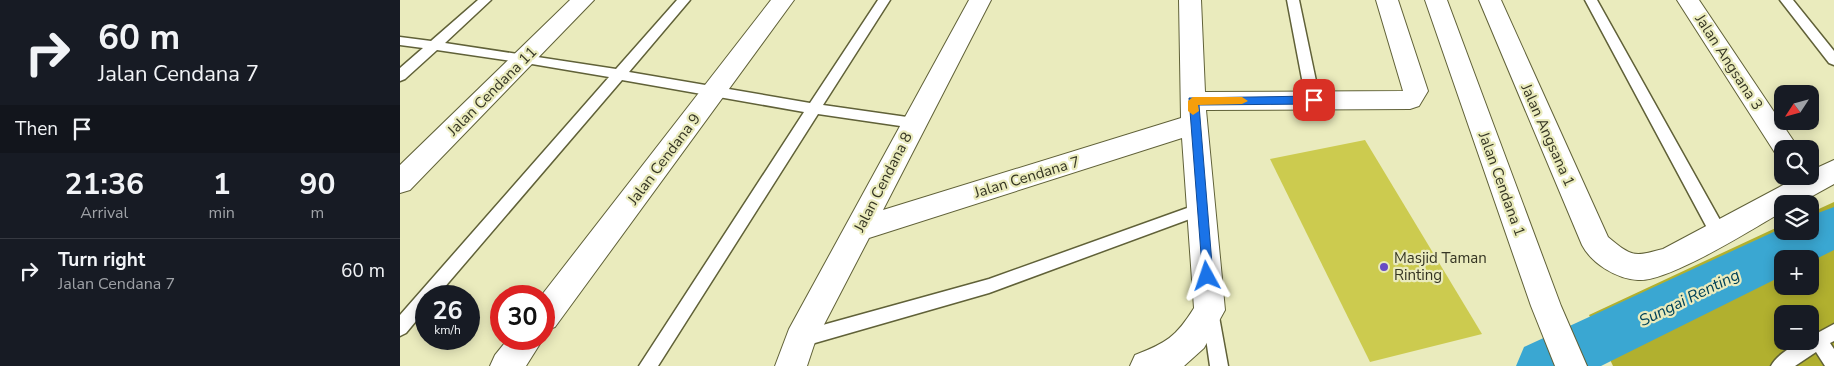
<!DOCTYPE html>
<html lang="en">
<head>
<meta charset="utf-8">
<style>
  :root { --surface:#171b24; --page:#20242c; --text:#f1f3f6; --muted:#9ea1a6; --line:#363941 }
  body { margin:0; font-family:"Nunito Sans",sans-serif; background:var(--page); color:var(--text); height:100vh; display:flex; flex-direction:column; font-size:19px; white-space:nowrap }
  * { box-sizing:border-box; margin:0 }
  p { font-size:16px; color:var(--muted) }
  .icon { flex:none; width:28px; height:28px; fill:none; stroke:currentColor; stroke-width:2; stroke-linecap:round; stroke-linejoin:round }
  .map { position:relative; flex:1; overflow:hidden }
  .side { display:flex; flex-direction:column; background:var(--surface); width:400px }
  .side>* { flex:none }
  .top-card { background:#171b24; color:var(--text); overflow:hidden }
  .needle { width:32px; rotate:234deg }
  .controls { position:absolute; left:1374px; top:85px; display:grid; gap:10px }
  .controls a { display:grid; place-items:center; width:45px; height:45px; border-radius:10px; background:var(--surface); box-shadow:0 2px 12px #0003; font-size:25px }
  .speed { position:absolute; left:15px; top:285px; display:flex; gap:10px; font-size:25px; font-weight:700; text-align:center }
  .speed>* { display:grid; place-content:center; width:65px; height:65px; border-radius:50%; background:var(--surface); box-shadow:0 2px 12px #0003; line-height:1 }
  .speed small { font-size:12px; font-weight:400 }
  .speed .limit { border:8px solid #d22; background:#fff; color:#111 }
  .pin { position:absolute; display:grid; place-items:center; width:42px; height:42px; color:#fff; margin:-21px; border-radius:10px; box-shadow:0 2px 8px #0006 }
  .me { position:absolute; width:55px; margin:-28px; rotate:355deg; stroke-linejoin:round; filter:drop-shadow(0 0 4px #0008) }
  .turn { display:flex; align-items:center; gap:18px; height:105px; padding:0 15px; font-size:22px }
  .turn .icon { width:65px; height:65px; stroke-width:2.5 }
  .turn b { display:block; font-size:35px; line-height:42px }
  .then { display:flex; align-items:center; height:48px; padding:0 15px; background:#0003; gap:10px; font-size:19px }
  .eta { display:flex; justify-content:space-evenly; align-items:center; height:85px; text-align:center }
  .eta b { font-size:30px; font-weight:700; line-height:35px }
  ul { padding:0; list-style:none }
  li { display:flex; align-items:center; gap:15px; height:65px; padding:0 15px; border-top:1px solid var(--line) }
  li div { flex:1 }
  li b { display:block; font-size:19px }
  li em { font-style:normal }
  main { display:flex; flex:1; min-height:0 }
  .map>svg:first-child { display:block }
  .forest { fill:#b1b02f; fill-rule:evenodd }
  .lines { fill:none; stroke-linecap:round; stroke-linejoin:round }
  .river { fill:#3aa7d2; fill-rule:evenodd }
  .building { fill:#cccb4f }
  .service-casing { stroke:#606138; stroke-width:3 }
  .minor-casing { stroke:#606138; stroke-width:2 }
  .tertiary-casing { stroke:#606138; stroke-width:2 }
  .service { fill:#fff; fill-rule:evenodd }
  .minor { fill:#fff; fill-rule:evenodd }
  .tertiary { fill:#fff; fill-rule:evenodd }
  .route { fill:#1a73e8; stroke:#114b97 }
  .slow { fill:#f59e0b }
  .poi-dot { fill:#674bc4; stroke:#eaebbd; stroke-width:2 }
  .labels { text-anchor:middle; stroke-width:4.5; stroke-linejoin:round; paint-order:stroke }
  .street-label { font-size:15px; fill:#353523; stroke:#eaebbd }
  .poi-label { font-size:15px; fill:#353523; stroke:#eaebbd; text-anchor:start }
  .water-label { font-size:16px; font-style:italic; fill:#004258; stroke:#eaebbd }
</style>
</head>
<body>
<main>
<section class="side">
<div class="top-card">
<div class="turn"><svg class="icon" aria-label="right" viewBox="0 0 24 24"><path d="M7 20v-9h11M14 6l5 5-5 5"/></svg><div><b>60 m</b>Jalan Cendana 7</div></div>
<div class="then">Then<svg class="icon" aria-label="arrive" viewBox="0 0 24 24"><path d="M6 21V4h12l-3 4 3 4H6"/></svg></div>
</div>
<div class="eta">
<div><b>21:36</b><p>Arrival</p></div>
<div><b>1</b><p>min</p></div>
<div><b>90</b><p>m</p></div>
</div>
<ul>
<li><svg class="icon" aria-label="right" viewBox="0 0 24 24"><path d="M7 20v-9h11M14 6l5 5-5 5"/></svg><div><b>Turn right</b><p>Jalan Cendana 7</p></div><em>60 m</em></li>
</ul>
</section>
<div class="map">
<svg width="1434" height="366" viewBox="0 0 1434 366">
  <rect width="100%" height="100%" fill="#eaebbd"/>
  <path class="forest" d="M1434,202V366H1213L1189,315L1382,225V231H1410V213ZM1382,259H1410V286H1382ZM1382,314H1410V341H1382Z"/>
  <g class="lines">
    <path class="river" d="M1434,207V250L1410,262V259H1382V276L1201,366H1116L1124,347L1382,228V231H1410V216Z"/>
  </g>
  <path class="building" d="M965,140L1082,334L970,362L870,159Z"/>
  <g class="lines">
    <defs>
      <path id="service" d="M78,0H91L45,43L216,69L277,0H290L229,72L410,103L478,0H490L423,105L514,118L521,123L514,128L418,114L258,366H239L404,112L222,80L37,296H26V309L6,333L0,336V315L209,77L126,63L37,50L5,79L0,81V68L23,48L0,45V37L31,41Z
        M887,0H899L920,100L913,105L906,100Z
        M1185,0H1197L1325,229L1327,234L1325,239L1319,241L1313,239Z
        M1380,0H1393L1434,51V65L1429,63Z
        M801,203L806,205L809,209L806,213L589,293L401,347L395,345L392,339L395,333L401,331L589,279Z
        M810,303L816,306L818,311L828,366H810L802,311L804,306Z
        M1434,324V341L1430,343L1434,349V366H1425L1416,352L1395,366H1371C1376,355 1398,341 1410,341V337Z"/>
      <path id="minor" d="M170,0H194L10,190L0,193V165Z
        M371,0H394L155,327L144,331V296H141Z
        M569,0H591L483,210L781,118L779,0H801L805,92L1003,91L976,0H998L1028,91L1019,106L1010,109L806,110L825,310L804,348L784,366H730L735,355C766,343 776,337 794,308L782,138L469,238L415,342L407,366H375L389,329Z
        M1079,0H1101L1208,237C1232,257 1233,257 1263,249L1400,176H1410V171L1434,160V184L1398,204H1382V212C1354,228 1267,283 1238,280C1217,279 1192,264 1182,245Z
        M1277,0H1299L1399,149H1382V158L1377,156Z
        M108,339H143L126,366H90L95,355Z"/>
      <path id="tertiary" d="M1025,0H1047L1161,306L1187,366H1155L1131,306Z"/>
    </defs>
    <use href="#service" class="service-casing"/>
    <use href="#minor" class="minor-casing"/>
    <use href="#tertiary" class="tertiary-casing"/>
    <use href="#service" class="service"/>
    <use href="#minor" class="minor"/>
    <use href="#tertiary" class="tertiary"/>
  </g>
  <path class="route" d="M914,96L919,100L914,104L799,105L813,276L807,282L803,280L789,98Z"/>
  <path class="slow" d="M793,97H842L848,101L842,104L798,105L799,111L793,115L788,111V101Z"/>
  <circle class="poi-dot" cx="984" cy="267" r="5"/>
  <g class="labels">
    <g class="street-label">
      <text transform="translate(1329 62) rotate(57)" y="5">Jalan Angsana 3</text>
      <text transform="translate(92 91) rotate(-45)" y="5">Jalan Cendana 11</text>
      <text transform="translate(1148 135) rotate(66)" y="5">Jalan Angsana 1</text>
      <text transform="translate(264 159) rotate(-53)" y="5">Jalan Cendana 9</text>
      <text transform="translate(627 177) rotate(-17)" y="5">Jalan Cendana 7</text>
      <text transform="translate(483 182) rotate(-63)" y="5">Jalan Cendana 8</text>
      <text transform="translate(1102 184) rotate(70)" y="5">Jalan Cendana 1</text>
    </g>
    <g class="poi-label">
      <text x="994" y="263">Masjid Taman<tspan x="994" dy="17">Rinting</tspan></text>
    </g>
    <g class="water-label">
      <text transform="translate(1289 297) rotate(-26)" y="6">Sungai Renting</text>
    </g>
  </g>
</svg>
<div class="controls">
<a><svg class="needle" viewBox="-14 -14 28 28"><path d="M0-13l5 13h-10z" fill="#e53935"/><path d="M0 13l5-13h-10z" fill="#9ea1a6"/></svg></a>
<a><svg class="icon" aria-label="search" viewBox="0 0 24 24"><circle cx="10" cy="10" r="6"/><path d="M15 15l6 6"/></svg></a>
<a><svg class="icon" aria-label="layers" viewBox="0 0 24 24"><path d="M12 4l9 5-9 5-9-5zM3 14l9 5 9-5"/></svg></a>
<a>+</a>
<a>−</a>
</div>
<div class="speed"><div>26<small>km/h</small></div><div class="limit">30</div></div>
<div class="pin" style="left:914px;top:100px;background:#d93025"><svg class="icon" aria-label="arrive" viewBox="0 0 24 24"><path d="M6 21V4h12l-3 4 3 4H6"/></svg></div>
<svg class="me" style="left:807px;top:276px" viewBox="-20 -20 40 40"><path d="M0-17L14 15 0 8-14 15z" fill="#1a73e8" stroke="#fff" stroke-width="4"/></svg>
</div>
</main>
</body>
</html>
